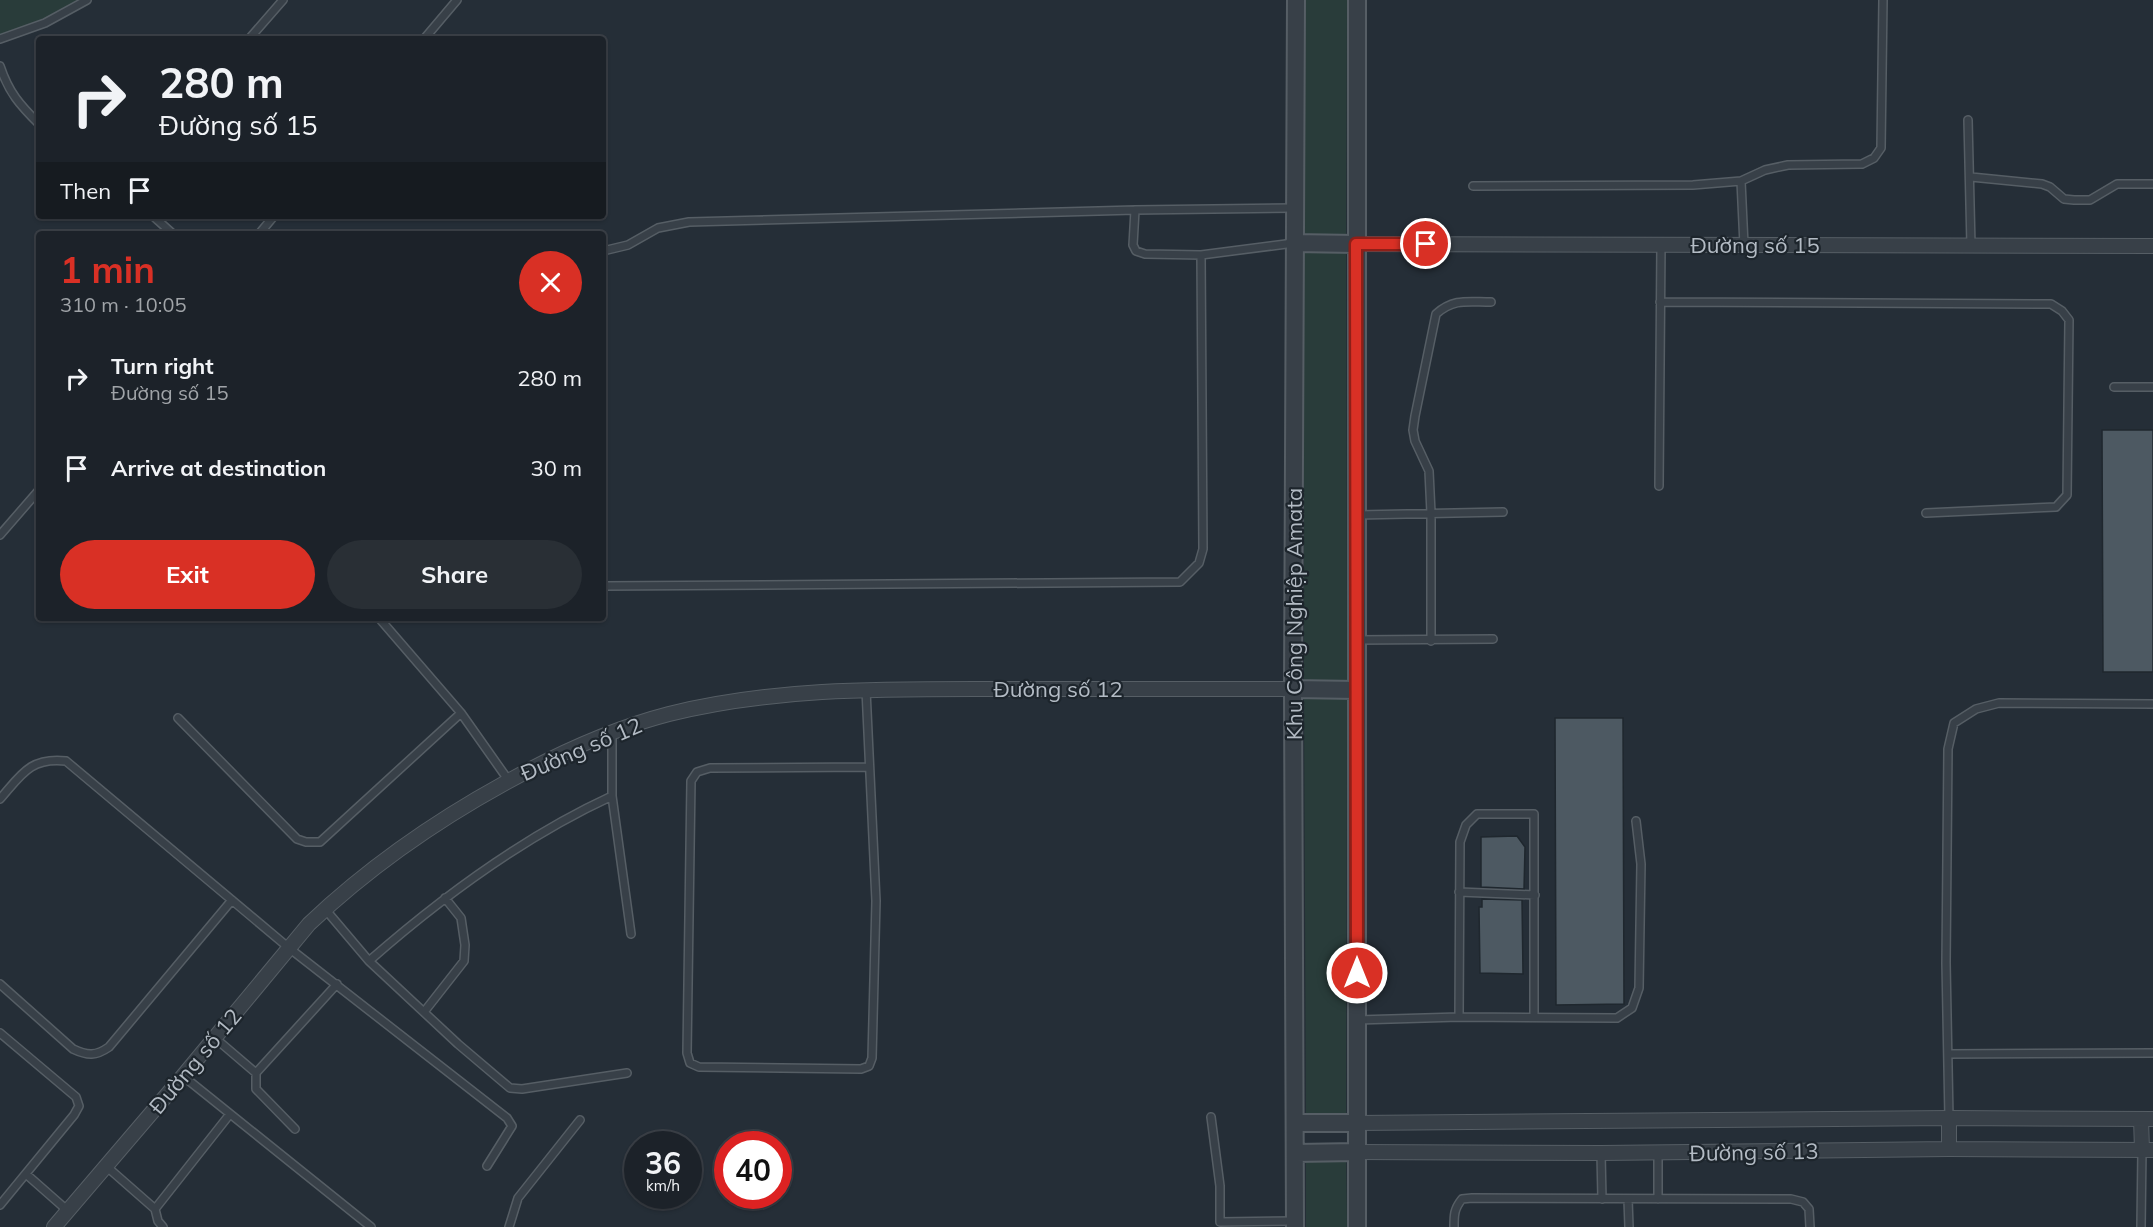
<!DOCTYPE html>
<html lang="en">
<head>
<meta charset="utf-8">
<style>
  :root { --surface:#1c2229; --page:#292f35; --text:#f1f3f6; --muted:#a0a4a8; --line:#3a3f46; --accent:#d93025 }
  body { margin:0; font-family:Mulish,sans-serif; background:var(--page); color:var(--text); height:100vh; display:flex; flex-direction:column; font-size:22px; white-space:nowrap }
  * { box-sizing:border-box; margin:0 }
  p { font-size:20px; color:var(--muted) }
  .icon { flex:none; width:33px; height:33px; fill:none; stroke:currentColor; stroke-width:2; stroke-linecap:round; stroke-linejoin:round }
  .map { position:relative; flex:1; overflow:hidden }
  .side { position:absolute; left:36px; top:231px; width:570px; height:390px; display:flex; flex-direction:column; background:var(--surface); border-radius:6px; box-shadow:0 2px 4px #0004,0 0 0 2px var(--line) }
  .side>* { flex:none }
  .top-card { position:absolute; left:36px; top:36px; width:570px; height:183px; border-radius:6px; box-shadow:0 2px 4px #0004,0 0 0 2px var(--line); background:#1c2229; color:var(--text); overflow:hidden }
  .speed { position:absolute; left:624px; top:1131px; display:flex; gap:12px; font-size:30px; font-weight:700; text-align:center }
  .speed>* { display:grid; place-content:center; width:78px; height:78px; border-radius:50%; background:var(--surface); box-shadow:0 2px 4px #0004,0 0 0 2px var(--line); line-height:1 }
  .speed small { font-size:15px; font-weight:400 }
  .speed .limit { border:9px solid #d22; background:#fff; color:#111 }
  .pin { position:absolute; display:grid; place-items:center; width:51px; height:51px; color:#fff; margin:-26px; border:3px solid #fff; border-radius:50%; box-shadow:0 2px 6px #0007 }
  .me { position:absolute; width:66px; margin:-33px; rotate:0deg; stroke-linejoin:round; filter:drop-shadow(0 0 4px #0008) }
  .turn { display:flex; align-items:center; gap:21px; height:126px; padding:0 24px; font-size:27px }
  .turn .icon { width:78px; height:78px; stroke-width:2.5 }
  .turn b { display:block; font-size:42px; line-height:51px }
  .then { display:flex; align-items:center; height:57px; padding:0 24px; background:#0003; gap:12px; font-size:22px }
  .round { display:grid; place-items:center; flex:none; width:63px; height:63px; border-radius:32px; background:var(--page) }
  .overview { display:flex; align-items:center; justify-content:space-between; height:102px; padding:0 24px }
  h1 { font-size:36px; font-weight:700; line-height:45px; color:var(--accent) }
  .cta { display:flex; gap:12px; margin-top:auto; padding:12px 24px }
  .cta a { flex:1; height:69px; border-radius:36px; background:var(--accent); color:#fff; font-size:24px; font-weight:700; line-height:69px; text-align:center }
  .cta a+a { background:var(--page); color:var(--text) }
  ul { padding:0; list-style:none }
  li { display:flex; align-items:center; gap:18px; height:90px; padding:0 24px }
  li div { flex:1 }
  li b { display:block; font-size:22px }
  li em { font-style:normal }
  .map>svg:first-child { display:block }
  .green { fill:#293c3a }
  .building { fill:#4d5962; stroke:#1f272e; stroke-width:1.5 }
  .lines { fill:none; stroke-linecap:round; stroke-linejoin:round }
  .service-casing { stroke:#565e65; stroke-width:10 }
  .minor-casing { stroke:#565e65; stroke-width:16 }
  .tertiary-casing { stroke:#565e65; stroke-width:20 }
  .service { stroke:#384048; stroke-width:7 }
  .minor { stroke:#384048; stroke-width:14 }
  .tertiary { stroke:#384048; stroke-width:16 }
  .route-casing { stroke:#8d1f18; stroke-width:15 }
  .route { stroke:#d93025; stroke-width:10 }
  .labels { text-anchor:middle; stroke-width:4.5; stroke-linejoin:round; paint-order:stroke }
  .street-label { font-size:22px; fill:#b3bbc4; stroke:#1d252c }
</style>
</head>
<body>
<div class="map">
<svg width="2153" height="1227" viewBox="0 0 2153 1227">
  <rect width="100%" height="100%" fill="#252e37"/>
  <path class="green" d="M0,0H79L45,19L0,35Z
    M1305,0H1347L1346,238L1304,237Z
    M1304,249H1346L1347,684H1304Z
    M1304,695H1347L1346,1117H1306Z
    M1346,1157L1347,1227H1306V1158Z"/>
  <path class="building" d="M2102,430H2153V672H2103Z
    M1555,718H1623L1624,1004L1556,1005Z
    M1517,836L1525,847L1524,889L1481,887V837Z
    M1482,899L1522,900L1523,974L1480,973L1479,907H1482Z"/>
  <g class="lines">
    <defs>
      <path id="service" d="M0,39L45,23L87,0
        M249,39L283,0
        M424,39L457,0
        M0,66C9,93 20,105 39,124
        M1968,120L1971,246
        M1971,177L2042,184L2050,187L2064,199L2074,200H2090L2117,184H2153
        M1473,186L1693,185L1741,181
        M1135,210L1133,245L1136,251L1145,254L1201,255
        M153,216L173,234
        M259,234L274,216
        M1744,245L1741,181L1765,170L1788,165L1862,164L1874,158L1881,148L1883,0
        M603,251L628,245L658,228L689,222L1135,210L1293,208
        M1660,302L2051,304L2062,311L2069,320L2067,495L2056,507L1926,513
        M2114,387H2153
        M1659,486L1661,245
        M1358,515L1503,512
        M0,535L39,490
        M603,586L1180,582L1199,563L1203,549L1201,255L1294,243
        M379,618L461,713L509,781
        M1357,640L1493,639
        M1431,641V513L1429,471L1415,441L1413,430L1415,416L1436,314C1454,298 1468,302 1491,302
        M866,690L876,901L872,1058L869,1066L861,1069L699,1067L690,1063L687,1053L691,781L697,772L710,768L869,767
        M178,718L297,839L306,842H320L461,713
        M612,796L631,934
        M0,799C21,775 30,757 66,761L289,948L507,1118L512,1126L487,1166
        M1459,892L1535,895
        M325,909L369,961C443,896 523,837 612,796V732
        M369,961L458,1044L510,1088L522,1089L627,1073
        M0,984L73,1049C88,1056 96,1056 109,1047L232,900
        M424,1012L464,961L465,945L461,918L445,898
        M1459,1017L1617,1018L1632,1008L1639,988L1641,864L1636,821
        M1357,1020L1459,1017L1460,842L1466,825L1477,814H1534V1017
        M0,1033L76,1097L79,1106L74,1115L0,1205
        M215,1038L256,1073
        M1948,1054L2153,1053
        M183,1076L371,1227
        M1211,1117L1220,1186V1222L1295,1221
        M1949,1118L1946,963L1948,749L1954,723L1976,709L1999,703L2153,704
        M295,1129L256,1089V1073L337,984
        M1601,1153L1602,1199
        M106,1166L155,1209L230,1114
        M26,1174L68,1211
        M1628,1199L1629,1227
        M1658,1199V1153
        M155,1209L158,1221L163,1227
        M509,1227L518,1198L580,1120
        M1454,1227C1454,1215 1454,1209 1462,1199L1472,1198L1791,1199L1803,1202L1809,1209L1810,1227
        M2141,1227L2142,1150"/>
      <path id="minor" d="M1356,244L2153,246
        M1949,1118V1149
        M2141,1119L2142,1150
        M1356,1123L1949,1118L2153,1119
        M1356,1152L1601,1153L1949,1149L2153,1150
        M54,1227L183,1076L309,924C368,868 434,822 505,783C557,754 611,729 669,714C773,688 882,689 988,689C1090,689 1191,689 1293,689"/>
      <path id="tertiary" d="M1294,243L1356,244
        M1293,689L1357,690
        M1296,1123H1356
        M1296,1153L1356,1152
        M1295,1227L1293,689L1296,0
        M1357,1227V0"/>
    </defs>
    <use href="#service" class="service-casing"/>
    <use href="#minor" class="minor-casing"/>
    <use href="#tertiary" class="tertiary-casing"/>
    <use href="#service" class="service"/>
    <use href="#minor" class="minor"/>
    <use href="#tertiary" class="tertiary"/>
  </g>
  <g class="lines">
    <defs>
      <path id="route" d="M1357,973L1356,244H1426"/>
    </defs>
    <use href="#route" class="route-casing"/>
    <use href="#route" class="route"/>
  </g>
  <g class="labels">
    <g class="street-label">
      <text x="1755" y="253">Đường số 15</text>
      <text transform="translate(1294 614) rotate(-90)" y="8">Khu Công Nghiệp Amata</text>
      <text x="1058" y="697">Đường số 12</text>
      <text transform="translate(581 749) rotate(-23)" y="8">Đường số 12</text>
      <text transform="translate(195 1061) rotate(-50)" y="8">Đường số 12</text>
      <text transform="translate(1754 1152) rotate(-1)" y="8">Đường số 13</text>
    </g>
  </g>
</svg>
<div class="speed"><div>36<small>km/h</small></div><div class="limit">40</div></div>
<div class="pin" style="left:1426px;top:244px;background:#d93025"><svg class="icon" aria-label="arrive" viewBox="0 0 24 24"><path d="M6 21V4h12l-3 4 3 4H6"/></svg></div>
<svg class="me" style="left:1357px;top:973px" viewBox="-20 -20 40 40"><circle r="17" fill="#d93025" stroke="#fff" stroke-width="3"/><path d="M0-11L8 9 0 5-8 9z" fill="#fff"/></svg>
<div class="top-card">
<div class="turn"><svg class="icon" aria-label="right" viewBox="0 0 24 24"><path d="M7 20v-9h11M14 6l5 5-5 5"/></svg><div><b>280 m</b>Đường số 15</div></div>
<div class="then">Then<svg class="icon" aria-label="arrive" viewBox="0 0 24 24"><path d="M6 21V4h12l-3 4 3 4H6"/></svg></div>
</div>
<section class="side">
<div class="overview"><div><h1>1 min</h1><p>310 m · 10:05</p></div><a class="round" style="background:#d93025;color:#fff"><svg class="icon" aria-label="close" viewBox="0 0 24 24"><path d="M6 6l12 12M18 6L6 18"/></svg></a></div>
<ul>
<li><svg class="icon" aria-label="right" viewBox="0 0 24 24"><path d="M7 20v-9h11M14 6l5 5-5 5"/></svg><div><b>Turn right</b><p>Đường số 15</p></div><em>280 m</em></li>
<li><svg class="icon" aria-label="arrive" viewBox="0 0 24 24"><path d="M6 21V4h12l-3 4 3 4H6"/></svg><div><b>Arrive at destination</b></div><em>30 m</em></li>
</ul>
<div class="cta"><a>Exit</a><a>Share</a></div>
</section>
</div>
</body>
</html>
